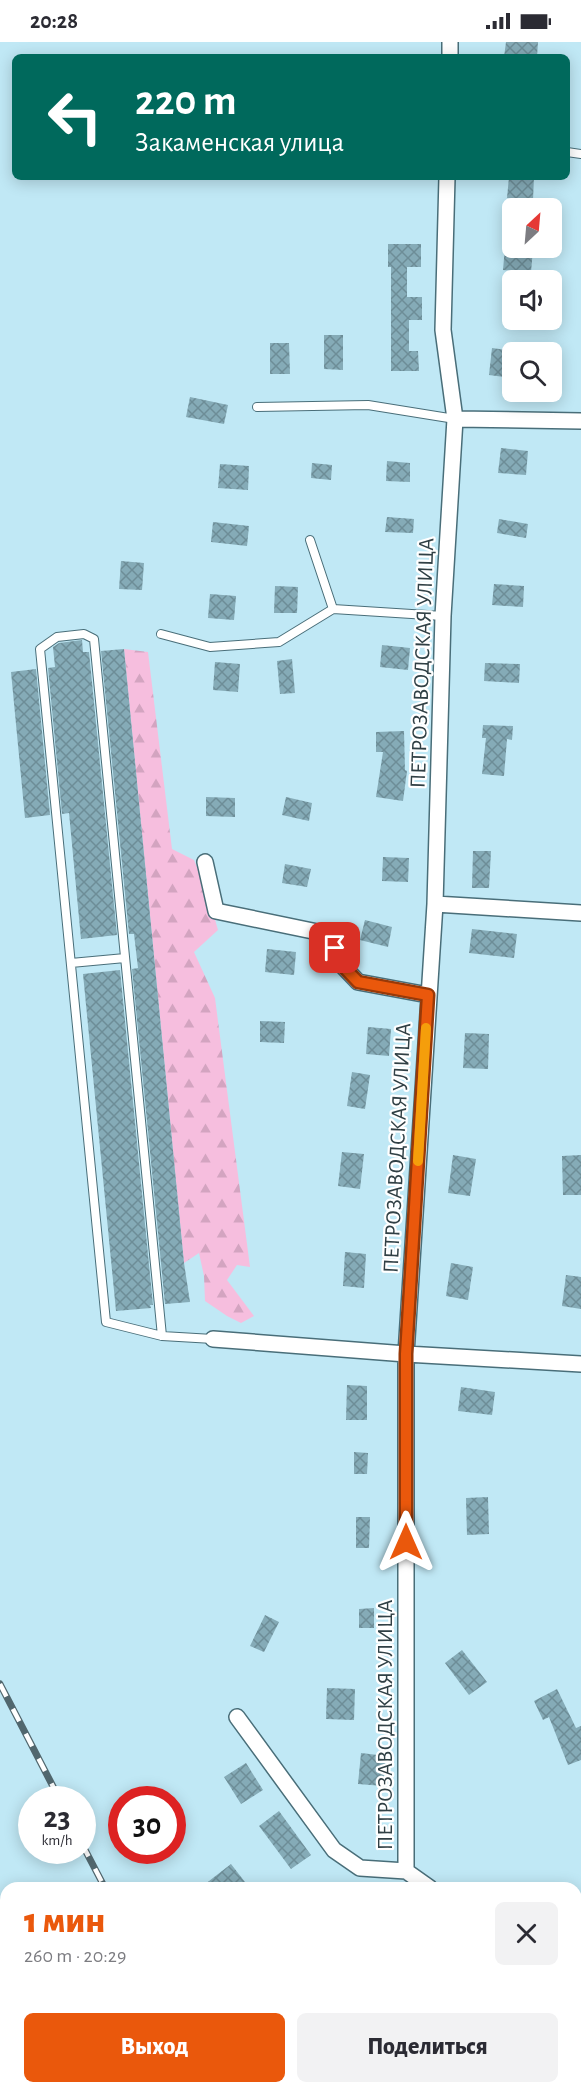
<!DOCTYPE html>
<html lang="ru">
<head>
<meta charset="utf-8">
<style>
  :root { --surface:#fff; --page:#f2f2f3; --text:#2b2b33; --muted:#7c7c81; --accent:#ea580c }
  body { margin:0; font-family:"Alegreya Sans",sans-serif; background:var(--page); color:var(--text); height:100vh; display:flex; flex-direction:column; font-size:22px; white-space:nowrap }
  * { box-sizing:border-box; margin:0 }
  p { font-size:20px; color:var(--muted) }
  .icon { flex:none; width:33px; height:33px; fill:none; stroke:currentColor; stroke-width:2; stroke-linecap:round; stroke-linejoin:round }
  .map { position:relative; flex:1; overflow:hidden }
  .details { position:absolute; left:0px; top:1840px; width:582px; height:212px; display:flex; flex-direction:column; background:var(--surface); border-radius:18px 18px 0 0; box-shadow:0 3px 15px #0003 }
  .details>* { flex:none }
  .guide { position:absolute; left:12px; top:12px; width:558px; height:126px; border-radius:9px; box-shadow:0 3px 15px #0003; background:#00695c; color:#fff; overflow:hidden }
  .needle { width:39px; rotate:26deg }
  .buttons { position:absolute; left:502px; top:156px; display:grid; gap:12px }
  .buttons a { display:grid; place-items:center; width:60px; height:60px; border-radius:9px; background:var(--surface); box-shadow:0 3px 15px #0003; font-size:30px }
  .speed { position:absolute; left:18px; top:1744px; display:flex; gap:12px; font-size:30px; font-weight:700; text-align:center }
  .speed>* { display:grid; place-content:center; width:78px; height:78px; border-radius:50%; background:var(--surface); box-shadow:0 3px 15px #0003; line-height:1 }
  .speed small { font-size:15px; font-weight:400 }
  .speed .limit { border:9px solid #d22; background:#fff; color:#111 }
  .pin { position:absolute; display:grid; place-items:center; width:51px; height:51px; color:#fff; margin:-26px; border-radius:12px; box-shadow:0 3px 9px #0006 }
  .me { position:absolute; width:66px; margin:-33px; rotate:0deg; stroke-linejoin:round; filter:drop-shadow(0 0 4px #0008) }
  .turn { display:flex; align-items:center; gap:21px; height:126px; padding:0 24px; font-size:27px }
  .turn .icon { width:78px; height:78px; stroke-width:2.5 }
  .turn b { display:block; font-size:42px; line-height:51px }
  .round { display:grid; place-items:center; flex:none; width:63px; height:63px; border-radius:9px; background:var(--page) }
  .overview { display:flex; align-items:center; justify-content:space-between; height:102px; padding:0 24px }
  h1 { font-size:36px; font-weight:800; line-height:45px; color:var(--accent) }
  .action { display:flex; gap:12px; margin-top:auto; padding:12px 24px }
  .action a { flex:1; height:69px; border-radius:9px; background:var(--accent); color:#fff; font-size:24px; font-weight:800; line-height:69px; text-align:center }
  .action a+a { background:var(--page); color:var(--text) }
  .status { display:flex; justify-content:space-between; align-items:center; height:42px; padding:0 30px; background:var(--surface); direction:ltr }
  .status svg { height:16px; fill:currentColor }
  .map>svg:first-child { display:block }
  .forest { fill:url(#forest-firs) }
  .building { fill:url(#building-cross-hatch) }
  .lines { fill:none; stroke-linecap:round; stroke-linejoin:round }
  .service-casing { stroke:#496e79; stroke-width:10 }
  .minor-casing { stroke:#496e79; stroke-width:18 }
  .secondary-casing { stroke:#496e79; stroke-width:24 }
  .service { stroke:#fff; stroke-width:8 }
  .minor { stroke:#fff; stroke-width:15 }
  .secondary { stroke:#eed7e5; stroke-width:21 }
  .rail-casing { stroke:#51676e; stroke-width:7 }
  .rail { stroke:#fff; stroke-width:4.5; stroke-dasharray:14; stroke-linecap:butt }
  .route-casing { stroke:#983908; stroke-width:15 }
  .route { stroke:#ea580c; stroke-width:10 }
  .slow { stroke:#f59e0b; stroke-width:10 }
  .labels { text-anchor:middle; stroke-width:4.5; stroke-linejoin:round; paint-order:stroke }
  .street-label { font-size:22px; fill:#304045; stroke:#fff }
</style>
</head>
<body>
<div class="status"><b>20:28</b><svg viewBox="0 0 49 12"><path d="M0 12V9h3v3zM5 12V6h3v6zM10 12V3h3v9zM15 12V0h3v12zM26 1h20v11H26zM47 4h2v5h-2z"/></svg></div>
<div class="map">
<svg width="581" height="2051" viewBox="0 0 581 2051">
  <defs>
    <pattern id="forest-firs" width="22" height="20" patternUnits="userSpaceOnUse" patternTransform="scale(1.5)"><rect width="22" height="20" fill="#f6bede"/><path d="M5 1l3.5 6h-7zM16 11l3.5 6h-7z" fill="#d3a4c0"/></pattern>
    <pattern id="building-cross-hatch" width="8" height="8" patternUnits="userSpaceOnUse" patternTransform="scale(1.5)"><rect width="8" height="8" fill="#85abb7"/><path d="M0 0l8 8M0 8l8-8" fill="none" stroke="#6d8d97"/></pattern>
  </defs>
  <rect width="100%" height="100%" fill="#c0e8f5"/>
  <path class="forest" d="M124,607L148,610L172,807L194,818L207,850L218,888L194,910L215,956L250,1225L237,1223L227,1238L254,1274L241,1281L227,1274L205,1259L204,1234L199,1211L184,1221Z"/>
  <path class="building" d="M506,0H538L537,15H504Z
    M509,135H534L533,158L507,156Z
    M388,202H421V225H407V255H422V278H409V309H418L419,329H391V225H388Z
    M505,205L533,207L531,230L503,228Z
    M324,293H343V328L324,327Z
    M270,301H289L290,332H270Z
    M492,306L513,309V336L489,333Z
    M190,355L228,363L224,382L186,375Z
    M501,406L528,409L526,433L498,431Z
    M387,419L410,421V440L386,439Z
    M312,421L332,423L331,438L311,436Z
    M220,422L249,424L248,448L218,446Z
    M387,475L414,477L413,491L385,490Z
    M499,477L528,482L526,496L497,491Z
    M213,480L249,484L247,504L211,500Z
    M121,519L144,521L142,548L119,547Z
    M494,542L524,544L523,565L492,563Z
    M275,544L298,545L297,571H274Z
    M210,552L236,554L234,578L208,576Z
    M82,598L83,610H89L117,893L81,897L69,771L62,772L48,626L55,625L53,605L59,601Z
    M382,603L410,606L408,628L380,625Z
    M124,607L184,1221L190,1260L165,1262L132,927L138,926L134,892H129L101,609Z
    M292,617L295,651L280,652L277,619Z
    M215,620L240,622L238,650L213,648Z
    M485,621L520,622L519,641L484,639Z
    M36,627L50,773L25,776L11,630Z
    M483,683L513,684L512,698L507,697L504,734L482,732L486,696H482Z
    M404,689L405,728L407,729L403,759L376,755L383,710H376V690Z
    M206,755L235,756V775L206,774Z
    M286,755L312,761L309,779L282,773Z
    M473,809H491L489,846H472Z
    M383,815L409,816L408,840L382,839Z
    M285,822L311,827L307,845L282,841Z
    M365,878L392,885L388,905L360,898Z
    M472,887L517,892L514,916L469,911Z
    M267,907L296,910L294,933L265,930Z
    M120,928L153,1263H150L151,1266L116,1269L83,932Z
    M260,979L285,980L284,1001L260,1000Z
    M368,985L391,987L389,1014L366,1012Z
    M465,991L489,992L488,1027L463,1026Z
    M352,1030L370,1033L365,1067L347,1064Z
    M342,1110L364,1112L360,1147L338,1144Z
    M453,1113L476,1117L470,1154L448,1151Z
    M581,1113V1153H563L562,1114Z
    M345,1210L366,1212L364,1246L343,1244Z
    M451,1221L473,1225L468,1258L446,1254Z
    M566,1233L581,1235V1267L562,1264Z
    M347,1343L367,1344V1378H346Z
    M461,1345L495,1350L492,1373L458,1369Z
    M354,1410L368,1411L367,1432H354Z
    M488,1455L489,1492L467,1493L466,1456Z
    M356,1475H370L369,1506H356Z
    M374,1566V1586H359V1567Z
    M265,1573L279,1580L264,1610L250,1604Z
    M462,1608L487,1640L469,1653L445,1621Z
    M327,1646L355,1647L354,1678L326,1677Z
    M557,1647L576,1686L581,1684V1718L568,1723L549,1675L543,1678L534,1659Z
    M361,1711L386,1714L383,1744L358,1742Z
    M246,1721L263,1748L241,1762L224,1735Z
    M279,1769L311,1813L291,1827L259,1784Z
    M231,1822L245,1840L236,1846H200Z"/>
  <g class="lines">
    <defs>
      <path id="service" d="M567,110L581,112
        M257,365L368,363L455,377
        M310,498L333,567
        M161,592L210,605L279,600L333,567L443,574
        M71,921L125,916
        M162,1294L94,597L84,592L57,595L40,607L106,1280L162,1294L213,1297
        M475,2051L476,2046"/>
      <path id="minor" d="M450,15V0
        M455,377L581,379
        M205,820L216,869L332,893L338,919L358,940L428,953
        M435,862L581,871
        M213,1297L406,1312L581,1322
        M237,1675L334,1808L360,1826L406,1829L430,1846
        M406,1829V1312L435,862L443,574L455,377L443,288L447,135
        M576,1904H581
        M247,2046L250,2051"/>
      <path id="secondary" d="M0,1972L6,1977
        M82,2046L88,2051"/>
    </defs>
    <use href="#service" class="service-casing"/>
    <use href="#minor" class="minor-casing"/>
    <use href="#secondary" class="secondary-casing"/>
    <use href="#service" class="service"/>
    <use href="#minor" class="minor"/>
    <use href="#secondary" class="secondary"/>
    <defs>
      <path id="rail" d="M0,1642L60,1758
        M82,1802L105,1846
        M229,2046L232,2051"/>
    </defs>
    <use href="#rail" class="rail-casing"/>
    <use href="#rail" class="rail"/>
  </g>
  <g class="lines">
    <defs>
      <path id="route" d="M335,906L338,919L358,940L428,953L406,1312V1500"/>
    </defs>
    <use href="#route" class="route-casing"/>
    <use href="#route" class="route"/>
    <path class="slow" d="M418,1119L426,986"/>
  </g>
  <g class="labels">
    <g class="street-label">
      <text transform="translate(421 621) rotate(-88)" y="8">ПЕТРОЗАВОДСКАЯ УЛИЦА</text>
      <text transform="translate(396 1106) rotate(-87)" y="8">ПЕТРОЗАВОДСКАЯ УЛИЦА</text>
      <text transform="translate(384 1683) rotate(-90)" y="8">ПЕТРОЗАВОДСКАЯ УЛИЦА</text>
    </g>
  </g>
</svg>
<div class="buttons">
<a><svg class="needle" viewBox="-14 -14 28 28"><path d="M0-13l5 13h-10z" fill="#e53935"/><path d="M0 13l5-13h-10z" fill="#7c7c81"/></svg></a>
<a><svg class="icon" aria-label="sound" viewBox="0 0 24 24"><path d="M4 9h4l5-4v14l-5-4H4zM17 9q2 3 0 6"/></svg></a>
<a><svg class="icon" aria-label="search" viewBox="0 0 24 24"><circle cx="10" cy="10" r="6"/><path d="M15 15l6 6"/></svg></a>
</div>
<div class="speed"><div>23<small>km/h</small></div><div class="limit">30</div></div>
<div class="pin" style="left:335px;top:906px;background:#d93025"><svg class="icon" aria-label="arrive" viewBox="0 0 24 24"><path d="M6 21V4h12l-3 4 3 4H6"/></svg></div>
<svg class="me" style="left:406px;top:1500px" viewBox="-20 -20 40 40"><path d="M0-17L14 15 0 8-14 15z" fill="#ea580c" stroke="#fff" stroke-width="4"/></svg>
<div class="guide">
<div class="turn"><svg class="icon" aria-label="left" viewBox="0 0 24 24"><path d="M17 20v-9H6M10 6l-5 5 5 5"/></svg><div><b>220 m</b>Закаменская улица</div></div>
</div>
<section class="details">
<div class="overview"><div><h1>1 мин</h1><p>260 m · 20:29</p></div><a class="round"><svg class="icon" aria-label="close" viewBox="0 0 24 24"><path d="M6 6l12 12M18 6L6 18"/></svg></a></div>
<div class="action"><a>Выход</a><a>Поделиться</a></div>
</section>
</div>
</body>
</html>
